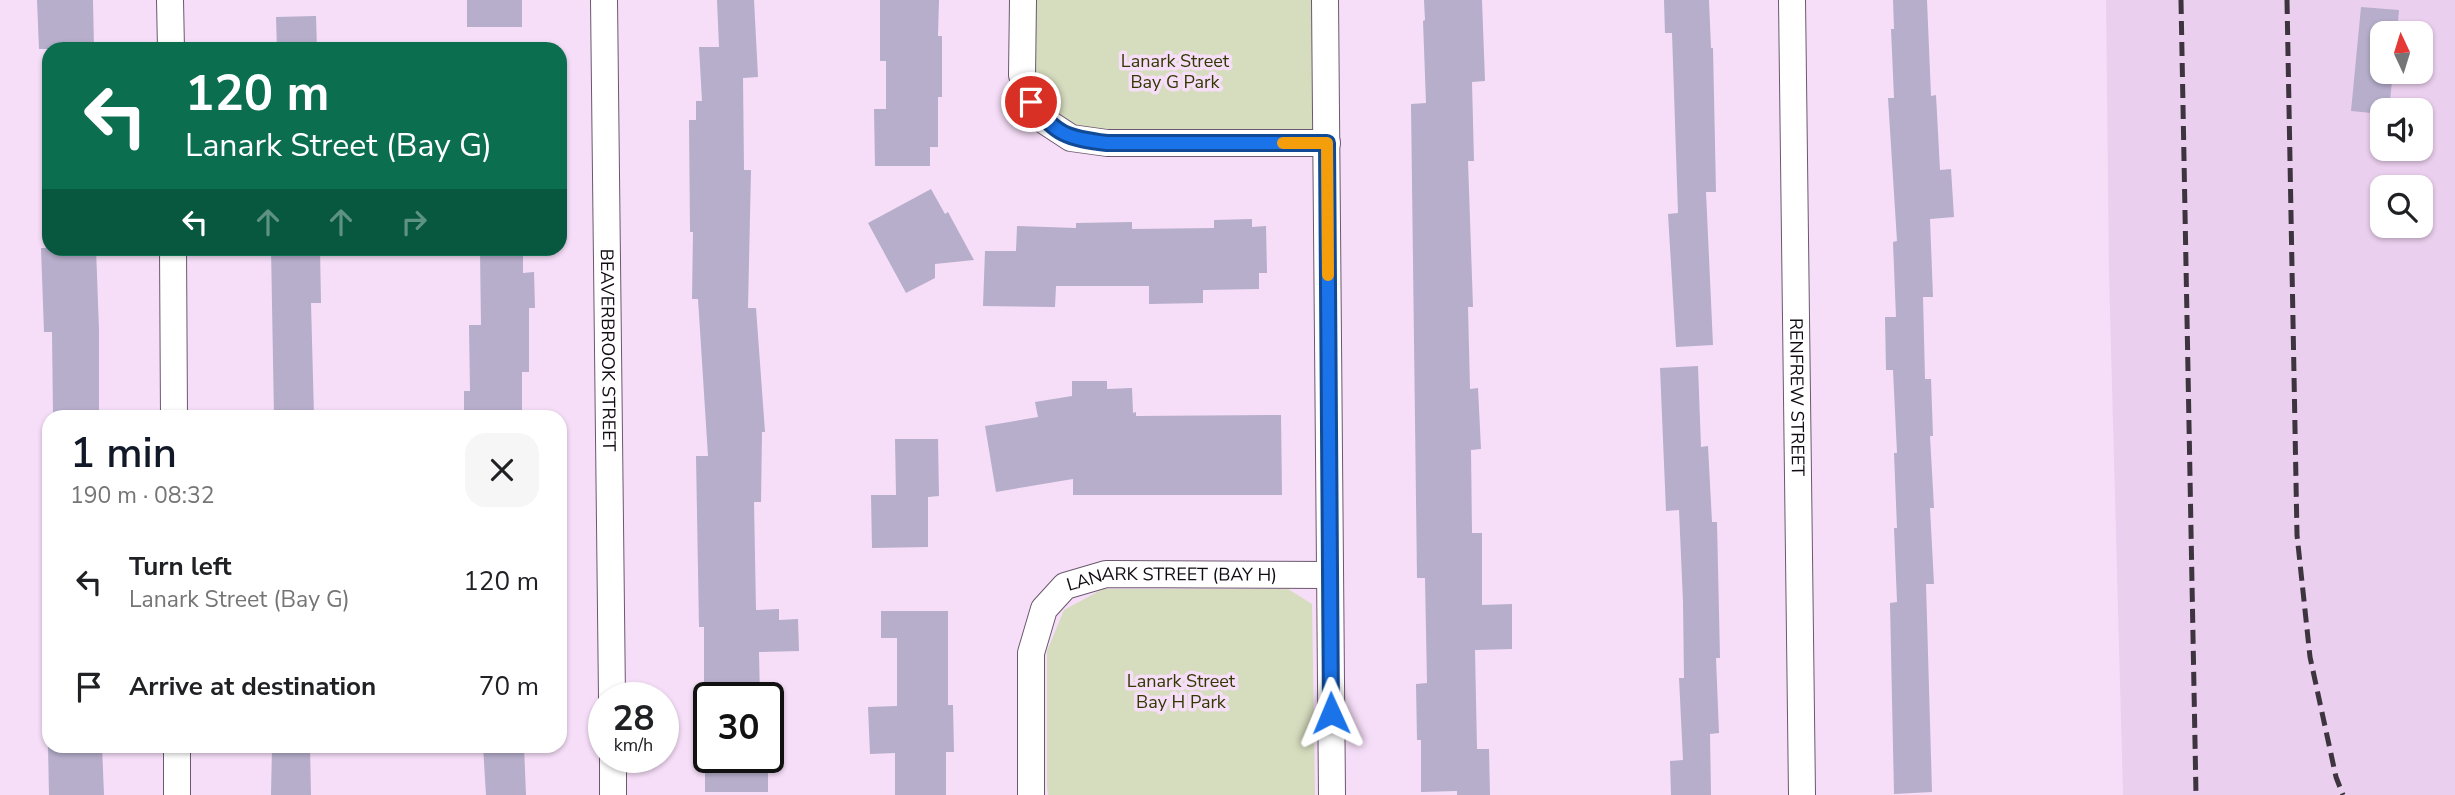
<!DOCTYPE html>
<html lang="en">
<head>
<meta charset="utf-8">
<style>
  :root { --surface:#fff; --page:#f6f6f6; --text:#202124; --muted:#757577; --accent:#111827 }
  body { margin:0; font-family:"Nunito Sans",sans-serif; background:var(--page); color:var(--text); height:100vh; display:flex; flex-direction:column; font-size:26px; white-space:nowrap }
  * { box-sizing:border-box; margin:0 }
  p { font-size:23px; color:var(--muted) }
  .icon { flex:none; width:38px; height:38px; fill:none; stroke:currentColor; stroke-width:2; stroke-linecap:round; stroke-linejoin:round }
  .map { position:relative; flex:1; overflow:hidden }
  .details { position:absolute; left:42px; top:410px; width:525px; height:343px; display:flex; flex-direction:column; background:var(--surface); border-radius:21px; box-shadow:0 2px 5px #0004 }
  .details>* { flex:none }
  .guide { position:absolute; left:42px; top:42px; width:525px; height:214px; border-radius:21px; box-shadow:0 2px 5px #0004; background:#0b6e4f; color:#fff; overflow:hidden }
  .needle { width:46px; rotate:356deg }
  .controls { position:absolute; left:2370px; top:21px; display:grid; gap:14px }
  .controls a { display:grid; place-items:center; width:63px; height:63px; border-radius:14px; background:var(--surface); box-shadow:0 2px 5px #0004; font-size:35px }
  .speed { position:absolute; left:588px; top:682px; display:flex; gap:14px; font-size:35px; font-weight:700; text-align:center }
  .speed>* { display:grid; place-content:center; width:91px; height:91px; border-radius:50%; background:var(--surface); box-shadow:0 2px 5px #0004; line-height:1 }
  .speed small { font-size:18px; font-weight:400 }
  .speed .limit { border:4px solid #111; border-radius:10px; background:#fff; color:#111 }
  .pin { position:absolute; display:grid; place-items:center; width:60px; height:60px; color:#fff; margin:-30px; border:4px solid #fff; border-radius:50%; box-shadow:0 2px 7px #0007 }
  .me { position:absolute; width:77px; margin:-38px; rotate:359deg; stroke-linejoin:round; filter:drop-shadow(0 0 5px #0008) }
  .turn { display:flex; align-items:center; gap:24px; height:147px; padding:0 28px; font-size:32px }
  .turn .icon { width:91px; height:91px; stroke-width:2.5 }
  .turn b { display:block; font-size:49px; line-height:60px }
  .lanes { display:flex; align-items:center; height:66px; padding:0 28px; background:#0003; justify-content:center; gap:35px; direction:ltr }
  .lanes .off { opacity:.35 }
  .round { display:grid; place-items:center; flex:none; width:74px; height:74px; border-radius:21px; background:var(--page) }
  .head { display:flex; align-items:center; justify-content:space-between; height:119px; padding:0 28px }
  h1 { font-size:42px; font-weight:600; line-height:52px; color:var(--accent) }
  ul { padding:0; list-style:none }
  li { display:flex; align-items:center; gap:21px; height:105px; padding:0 28px }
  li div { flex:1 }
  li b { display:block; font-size:26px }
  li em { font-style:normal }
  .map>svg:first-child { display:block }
  .built { fill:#ebcfee; fill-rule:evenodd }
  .green { fill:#d6dcbe }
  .building { fill:#b6aecb }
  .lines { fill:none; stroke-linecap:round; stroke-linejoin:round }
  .minor-casing { stroke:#6b586e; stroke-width:28 }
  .minor { stroke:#fff; stroke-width:26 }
  .rail { stroke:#3e3440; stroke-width:5; stroke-dasharray:14 7; stroke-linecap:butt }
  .route-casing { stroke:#114b97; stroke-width:18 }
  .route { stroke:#1a73e8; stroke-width:12 }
  .slow { stroke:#f59e0b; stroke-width:12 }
  .labels { text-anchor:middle; stroke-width:7; stroke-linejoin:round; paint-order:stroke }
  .park-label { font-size:18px; fill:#323800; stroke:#f6def8 }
  .street-label { font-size:18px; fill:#110a12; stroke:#f6def8 }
</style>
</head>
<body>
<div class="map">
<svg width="2455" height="795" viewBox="0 0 2455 795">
  <rect width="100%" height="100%" fill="#f6def8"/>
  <path class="built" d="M2106,0H2455V795H2123L2109,273ZM2382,33H2420V72H2382ZM2382,110H2420V149H2382ZM2382,187H2420V226H2382Z"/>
  <path class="green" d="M1023,0H1325L1327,143H1107L1031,102Z
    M1103,589H1288L1312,604L1315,795H1048L1047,788V651L1064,610Z"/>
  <path class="building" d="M37,0H93L94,49H39Z
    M467,0H522V27H467Z
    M717,0H754L758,77L743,78L744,170H751L748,308H756L765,432H762L761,502H754L756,610L779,609V620L798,619L799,651L759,652L760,698H704V627H699L696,456H708L698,299H692L693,232H690L689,120H696V101H702L699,47H719Z
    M880,0H939L938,36H942V97H938V147H930V166H875L874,109H886V61H880Z
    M1424,0H1482L1485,81L1472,82L1474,161H1468L1473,307H1468L1470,389L1478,388L1481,449L1471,450L1472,533H1482V605L1512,604V649L1475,650L1477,749H1489L1490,795H1457V791L1421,792V740H1417L1416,684L1427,683L1425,578H1417L1411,104L1426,103L1423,21L1425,20Z
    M1664,0H1709L1711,48H1713L1716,192H1706L1713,345L1676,347L1668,214L1678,213L1672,33H1665Z
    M1893,0H1927L1931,96L1936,95L1940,170L1951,169L1954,217L1930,219L1933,297H1923L1925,379H1931L1933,436H1930L1934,508H1930L1934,584H1926L1932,792L1894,794L1890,603L1897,602L1894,528H1897L1894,453H1897L1893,370H1886L1885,317H1896L1893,242L1897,241L1888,98H1894L1891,29H1894Z
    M2361,7L2399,10L2397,33H2382V72H2393L2389,110H2382V114L2351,111Z
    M316,16L317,49H277L276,17Z
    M931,189L945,214L948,212L974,260L935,264V278L906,293L868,223Z
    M1252,219V227L1266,226L1267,273H1259V289L1203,290V303L1149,304V286H1056L1055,307L983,306L985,251H1016L1017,226L1076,228V223L1132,222V229L1214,228V220Z
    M41,248H96L99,330V416H53L52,332H44Z
    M271,248H320L321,303H311L314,416H274Z
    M523,250V273L534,272L535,308H529V372H522V416H464V391H470L469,325H481L480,251Z
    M1698,366L1701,447L1708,446L1712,522H1717L1720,658H1716L1719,733L1710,734L1711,795H1671L1670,761L1683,760L1679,678H1684L1683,602L1679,510L1666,511L1660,368Z
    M1072,381H1107V389L1132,388L1133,413L1136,412V416L1281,415L1282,495H1073V479L996,492L985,426L1038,417L1035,402L1072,396Z
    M895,439H938L939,496L928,497V547L872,548L871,495H896Z
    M881,611H948V705H953L954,752H946V795H895V753L870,754L868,707L897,706V638H881Z
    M48,746H102L104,795H49Z
    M272,746H310L311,795H271Z
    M483,746H524L526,795H486Z
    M705,758H768V792H705Z"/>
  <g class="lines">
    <defs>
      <g id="minor">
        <path d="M170,0L171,49"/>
        <path id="s1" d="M604,0L612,698"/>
        <path d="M1023,0L1022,75L1031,102L1045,121L1071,138L1107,143H1327"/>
        <path d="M1325,0L1332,795"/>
        <path id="s2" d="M1792,0L1802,795"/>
        <path d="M173,248L174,416"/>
        <path d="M177,746V795"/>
        <path d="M613,758V795"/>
        <path id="s3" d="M1031,795V653L1044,609L1065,586L1106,574L1329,575"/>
      </g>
    </defs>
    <use href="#minor" class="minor-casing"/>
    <use href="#minor" class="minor"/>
    <path class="rail" d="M2181,0L2196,795
      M2287,0L2297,535L2310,657L2336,777L2343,795"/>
  </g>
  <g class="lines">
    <defs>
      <path id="route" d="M1031,102C1056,135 1067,138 1107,143H1327L1331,713"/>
    </defs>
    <use href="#route" class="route-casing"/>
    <use href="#route" class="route"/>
    <path class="slow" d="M1283,143H1327L1328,275"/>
  </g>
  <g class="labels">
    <g class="park-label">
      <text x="1175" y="67">Lanark Street<tspan x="1175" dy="21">Bay G Park</tspan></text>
      <text x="1181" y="687">Lanark Street<tspan x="1181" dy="21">Bay H Park</tspan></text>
    </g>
    <g class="street-label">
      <text dy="6" stroke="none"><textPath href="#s1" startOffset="350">BEAVERBROOK STREET</textPath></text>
      <text dy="6" stroke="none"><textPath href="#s2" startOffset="397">RENFREW STREET</textPath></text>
      <text dy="6" stroke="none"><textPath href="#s3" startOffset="327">LANARK STREET (BAY H)</textPath></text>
    </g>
  </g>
</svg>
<div class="controls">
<a><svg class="needle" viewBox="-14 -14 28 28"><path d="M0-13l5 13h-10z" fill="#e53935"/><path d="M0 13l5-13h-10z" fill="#757577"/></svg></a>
<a><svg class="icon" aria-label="sound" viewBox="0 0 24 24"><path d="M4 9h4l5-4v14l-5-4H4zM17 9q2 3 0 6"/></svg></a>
<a><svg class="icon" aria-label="search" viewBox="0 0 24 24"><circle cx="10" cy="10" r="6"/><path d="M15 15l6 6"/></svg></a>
</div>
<div class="speed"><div>28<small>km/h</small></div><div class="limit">30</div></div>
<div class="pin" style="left:1031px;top:102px;background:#d93025"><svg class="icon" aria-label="arrive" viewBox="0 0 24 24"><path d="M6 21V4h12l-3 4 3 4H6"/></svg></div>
<svg class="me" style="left:1331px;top:713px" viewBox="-20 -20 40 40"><path d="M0-17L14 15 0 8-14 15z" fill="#1a73e8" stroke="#fff" stroke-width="4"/></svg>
<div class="guide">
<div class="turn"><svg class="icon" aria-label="left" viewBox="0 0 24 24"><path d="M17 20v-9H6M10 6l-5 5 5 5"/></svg><div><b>120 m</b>Lanark Street (Bay G)</div></div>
<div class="lanes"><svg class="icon" aria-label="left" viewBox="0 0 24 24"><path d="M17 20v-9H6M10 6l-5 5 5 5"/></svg><svg class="icon off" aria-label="ahead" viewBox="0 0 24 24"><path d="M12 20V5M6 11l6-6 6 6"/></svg><svg class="icon off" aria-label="ahead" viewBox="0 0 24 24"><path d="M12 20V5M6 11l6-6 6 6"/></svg><svg class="icon off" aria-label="right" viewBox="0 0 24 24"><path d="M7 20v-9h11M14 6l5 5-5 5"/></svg></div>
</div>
<section class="details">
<div class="head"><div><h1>1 min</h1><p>190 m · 08:32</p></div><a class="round"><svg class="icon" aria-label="close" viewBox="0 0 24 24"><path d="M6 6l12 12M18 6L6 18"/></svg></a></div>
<ul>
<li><svg class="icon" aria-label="left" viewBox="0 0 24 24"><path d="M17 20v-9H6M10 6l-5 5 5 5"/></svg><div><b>Turn left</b><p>Lanark Street (Bay G)</p></div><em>120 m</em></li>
<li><svg class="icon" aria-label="arrive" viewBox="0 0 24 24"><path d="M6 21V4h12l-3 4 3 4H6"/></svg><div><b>Arrive at destination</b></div><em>70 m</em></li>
</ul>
</section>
</div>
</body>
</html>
